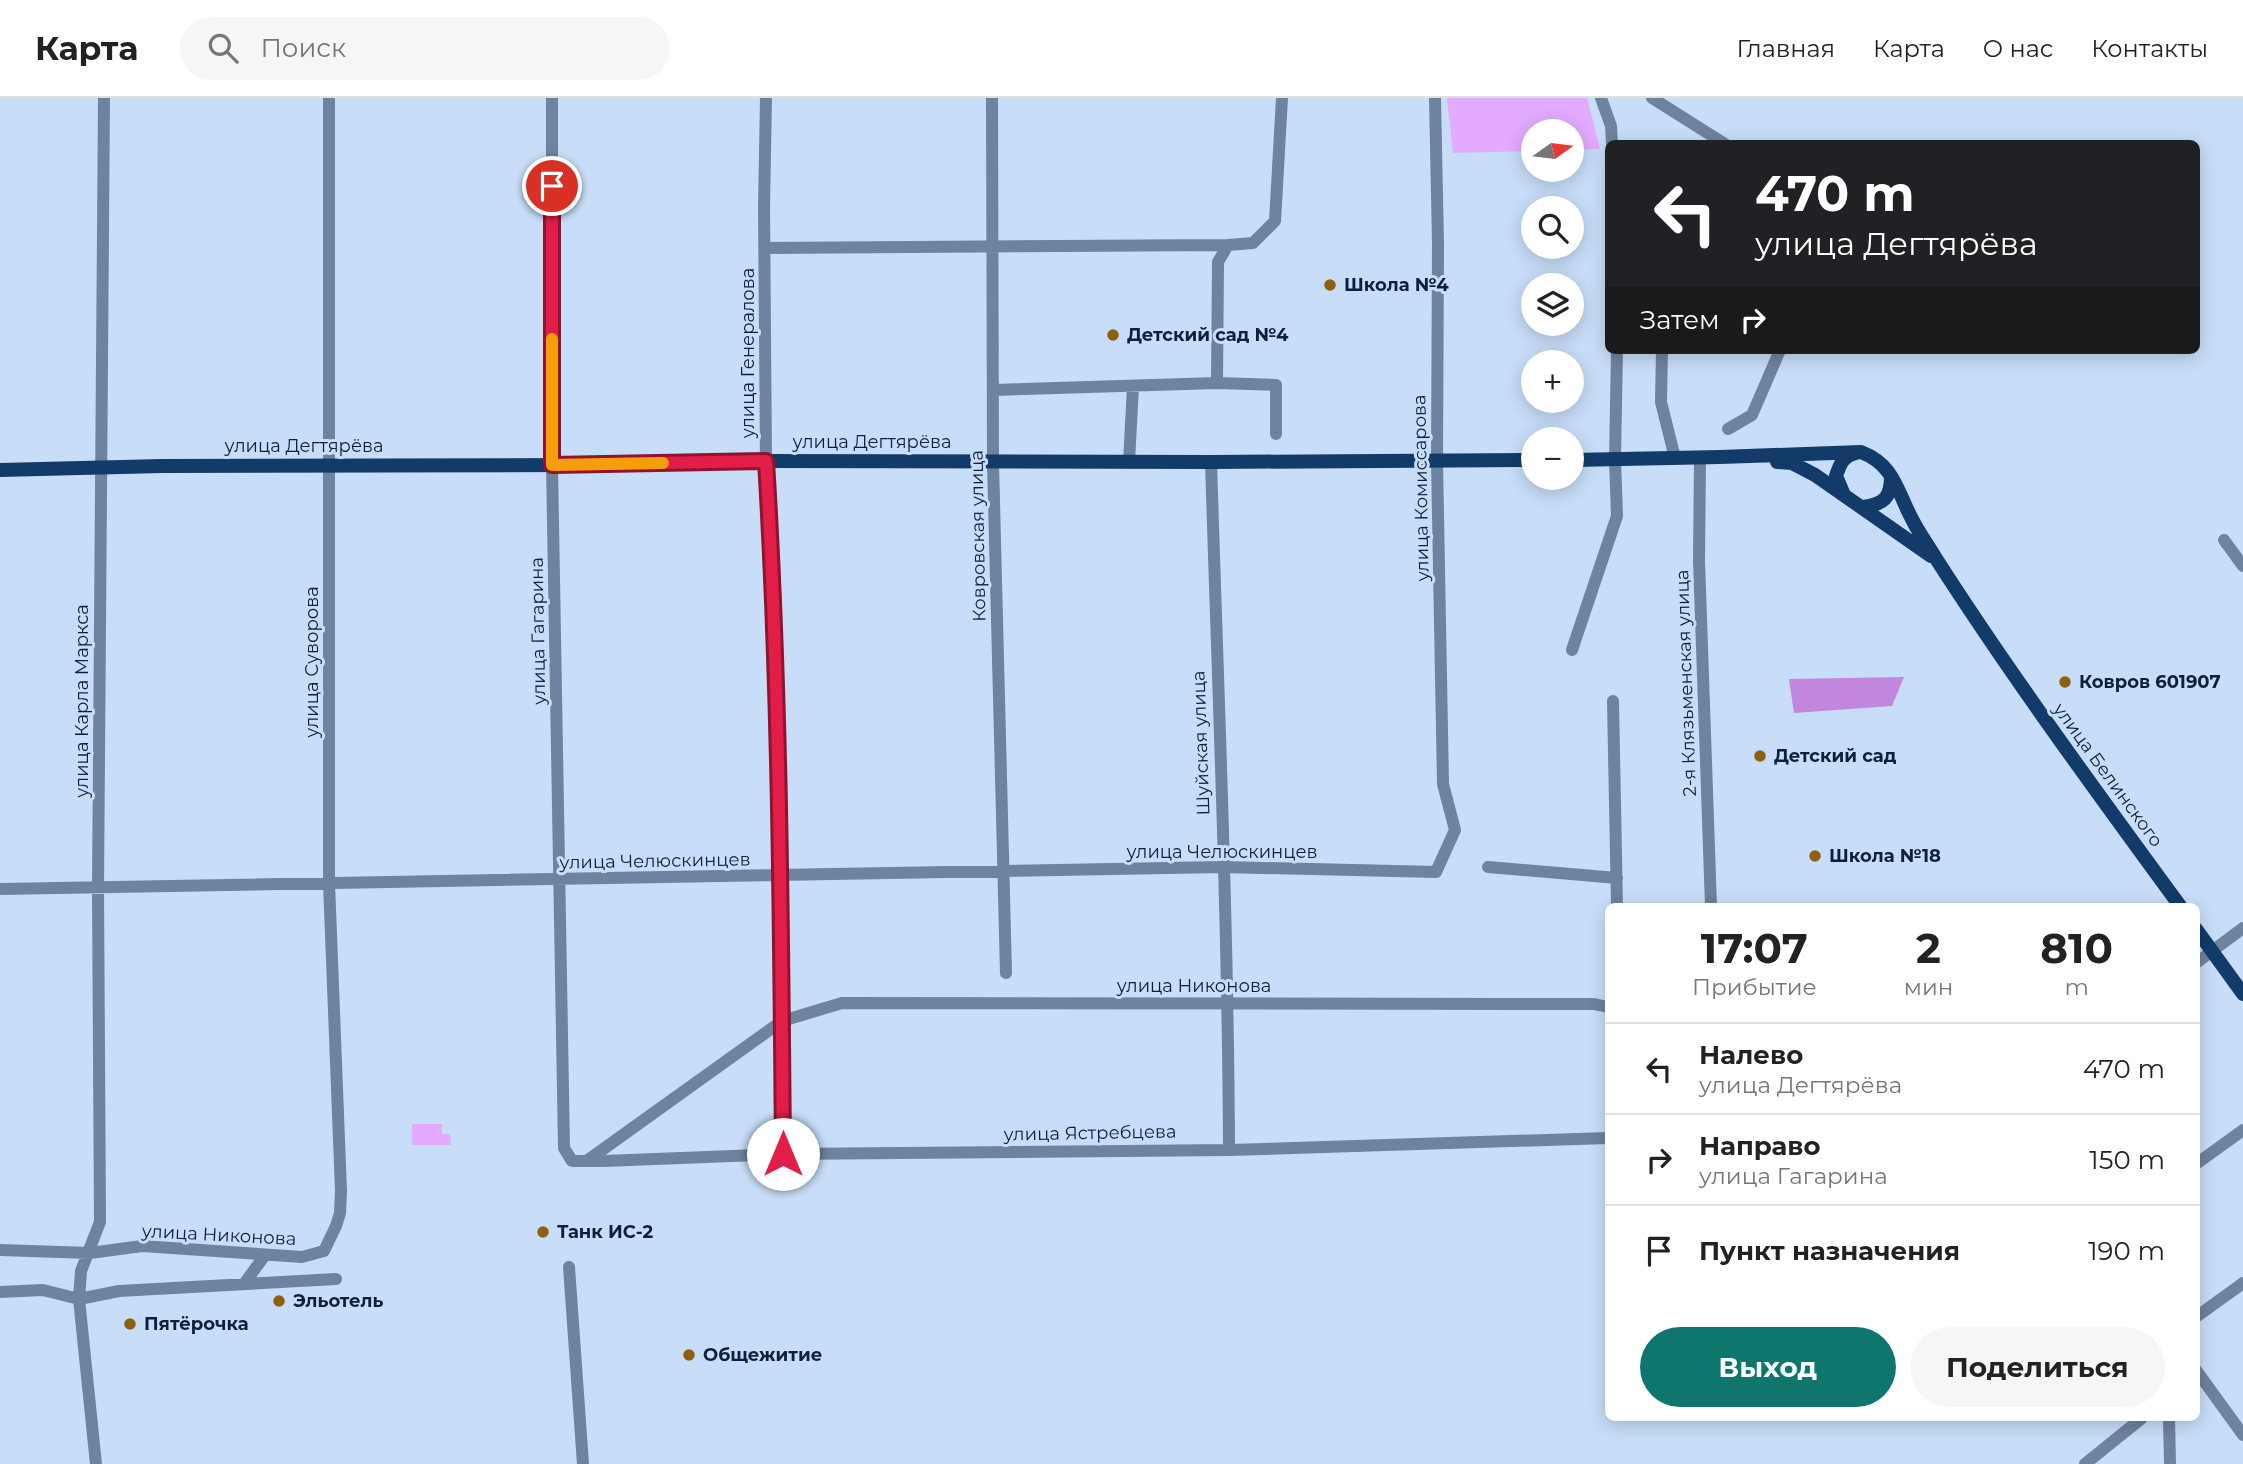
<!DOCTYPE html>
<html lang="ru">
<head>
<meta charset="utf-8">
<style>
  :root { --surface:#fff; --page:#f6f6f6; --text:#222; --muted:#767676; --line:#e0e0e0; --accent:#0f766e }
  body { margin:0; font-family:Montserrat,sans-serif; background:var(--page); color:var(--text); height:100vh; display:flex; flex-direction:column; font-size:26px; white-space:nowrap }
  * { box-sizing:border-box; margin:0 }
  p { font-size:23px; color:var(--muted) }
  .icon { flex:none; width:38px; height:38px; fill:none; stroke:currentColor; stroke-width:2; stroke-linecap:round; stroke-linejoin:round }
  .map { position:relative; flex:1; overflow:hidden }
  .side { position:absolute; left:1605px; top:805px; width:595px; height:518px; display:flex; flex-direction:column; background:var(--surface); border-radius:10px; box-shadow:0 4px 18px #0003 }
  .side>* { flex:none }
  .banner { position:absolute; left:1605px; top:42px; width:595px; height:214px; border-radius:10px; box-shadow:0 4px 18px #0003; background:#202124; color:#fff; overflow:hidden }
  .needle { width:46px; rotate:76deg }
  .controls { position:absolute; left:1521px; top:21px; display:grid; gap:14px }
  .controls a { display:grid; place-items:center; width:63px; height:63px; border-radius:50%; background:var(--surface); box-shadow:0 4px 18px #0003; font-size:35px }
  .pin { position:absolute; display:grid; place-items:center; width:60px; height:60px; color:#fff; margin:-30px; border:4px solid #fff; border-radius:50%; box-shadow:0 2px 7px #0007 }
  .me { position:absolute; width:77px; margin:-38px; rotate:0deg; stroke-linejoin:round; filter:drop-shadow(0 0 5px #0008) }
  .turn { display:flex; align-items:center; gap:24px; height:147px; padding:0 35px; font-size:32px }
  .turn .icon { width:91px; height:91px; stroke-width:2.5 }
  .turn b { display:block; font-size:49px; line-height:60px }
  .then { display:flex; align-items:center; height:66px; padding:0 35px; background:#0003; gap:14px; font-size:26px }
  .eta { display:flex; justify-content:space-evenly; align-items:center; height:119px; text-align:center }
  .eta b { font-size:42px; font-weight:700; line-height:49px }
  .action { display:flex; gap:14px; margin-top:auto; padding:14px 35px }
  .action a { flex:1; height:80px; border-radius:42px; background:var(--accent); color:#fff; font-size:28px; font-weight:700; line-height:80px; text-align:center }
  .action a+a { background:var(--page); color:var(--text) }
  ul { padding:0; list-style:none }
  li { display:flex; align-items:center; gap:21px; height:91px; padding:0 35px; border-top:2px solid var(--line) }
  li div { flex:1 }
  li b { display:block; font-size:26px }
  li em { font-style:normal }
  header { display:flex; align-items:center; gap:42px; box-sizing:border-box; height:98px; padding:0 35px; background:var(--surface); border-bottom:2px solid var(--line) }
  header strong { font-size:33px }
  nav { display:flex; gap:38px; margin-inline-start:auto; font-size:24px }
  .search { width:490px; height:63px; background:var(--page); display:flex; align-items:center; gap:18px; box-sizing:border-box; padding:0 24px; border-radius:38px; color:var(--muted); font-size:26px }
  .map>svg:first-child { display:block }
  .green { fill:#e3aaff }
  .forest { fill:#c386df }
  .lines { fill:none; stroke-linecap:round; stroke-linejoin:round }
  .minor { stroke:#6e839f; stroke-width:12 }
  .major { stroke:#123b69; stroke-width:14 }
  .route-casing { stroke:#92132f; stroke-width:18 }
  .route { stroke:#e11d48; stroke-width:12 }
  .slow { stroke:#f59e0b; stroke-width:12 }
  .poi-dot { fill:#8f600b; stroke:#c7ddf8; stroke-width:2.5 }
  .labels { text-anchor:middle; stroke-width:6; stroke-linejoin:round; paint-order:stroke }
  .poi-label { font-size:18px; font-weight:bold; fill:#0b2039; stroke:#c7ddf8; text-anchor:start }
  .street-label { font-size:18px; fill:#0b2039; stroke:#c7ddf8 }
</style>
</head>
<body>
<header>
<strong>Карта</strong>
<div class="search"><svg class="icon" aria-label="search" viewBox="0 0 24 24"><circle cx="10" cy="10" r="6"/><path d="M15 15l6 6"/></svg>Поиск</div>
<nav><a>Главная</a><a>Карта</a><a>О нас</a><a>Контакты</a></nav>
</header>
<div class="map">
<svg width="2243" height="1366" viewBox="0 0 2243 1366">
  <rect width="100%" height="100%" fill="#c7ddf8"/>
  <path class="green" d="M1447,0H1587L1600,51L1572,52V33H1533V53L1453,55Z
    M412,1026H442V1036H450L451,1047H412Z"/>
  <path class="forest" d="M1904,579L1892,608L1794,615L1789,581Z"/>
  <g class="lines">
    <path class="minor" d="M552,0V367L564,1050L572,1063H604L783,1056L1229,1052L1608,1040
      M766,0L764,110L766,363L776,576L781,778L783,1056
      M992,0L993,364L1006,875
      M1601,0L1611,28L1612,46
      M1652,0L1725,46
      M765,150L1228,147
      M1662,252L1661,304L1675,360
      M1217,285L1218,164L1228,147L1253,145L1275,123L1282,0
      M993,292L1217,285L1276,287V336
      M1728,331L1752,317L1780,252
      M1700,360L1699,463L1711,808
      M1129,364L1133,288
      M1211,364C1218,593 1228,822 1229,1052
      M2224,442L2243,468
      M1572,552L1617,418L1615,361L1617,252
      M1613,603L1617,808
      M1488,769L1617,780
      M0,791L1222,769L1436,774L1455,732L1443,686L1437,363L1438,145L1435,0
      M2196,865L2243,830
      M588,1062L782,923L842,905L1594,906L1608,909
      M2196,1066L2243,1032
      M0,1152L90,1155L142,1148L302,1159L324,1153L336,1128L340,1115L341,1093L329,785V0
      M569,1169L583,1366
      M244,1186L265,1157
      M0,1194L43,1192L79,1201L119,1193L336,1181
      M2196,1219L2243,1185
      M2196,1272L2243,1337
      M2169,1320L2170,1366
      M96,1366L79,1201L81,1173L100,1124L98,790L104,0
      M2085,1366L2142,1320"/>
    <path class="major" d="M1572,362L1720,359L1861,354C1895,367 1897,394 1913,423C1919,435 1928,447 1935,459C2012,579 2096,693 2180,808
      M1777,364L1792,365L1815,377L1931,458
      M0,372L162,368L569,367L766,363L1211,364L1533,362
      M1844,397L1836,378C1840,366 1843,358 1856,355
      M1863,409C1884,406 1891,400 1891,378
      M2196,831L2243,896"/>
  </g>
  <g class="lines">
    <defs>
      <path id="route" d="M552,88V367L766,363C780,594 781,825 783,1056"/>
    </defs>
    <use href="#route" class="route-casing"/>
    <use href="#route" class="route"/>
    <path class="slow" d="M552,241V367L663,365"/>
  </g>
  <g class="poi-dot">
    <circle cx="1330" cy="187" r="7"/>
    <circle cx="1113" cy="237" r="7"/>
    <circle cx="2065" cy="584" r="7"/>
    <circle cx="1760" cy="658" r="7"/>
    <circle cx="1815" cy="758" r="7"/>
    <circle cx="543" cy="1134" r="7"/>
    <circle cx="279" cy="1203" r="7"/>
    <circle cx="130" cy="1226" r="7"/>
    <circle cx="689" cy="1257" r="7"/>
  </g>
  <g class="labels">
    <g class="poi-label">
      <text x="1344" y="193">Школа №4</text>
      <text x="1127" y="243">Детский сад №4</text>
      <text x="2079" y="590">Ковров 601907</text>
      <text x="1774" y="664">Детский сад</text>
      <text x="1829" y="764">Школа №18</text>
      <text x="557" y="1140">Танк ИС-2</text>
      <text x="293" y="1209">Эльотель</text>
      <text x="144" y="1232">Пятёрочка</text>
      <text x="703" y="1263">Общежитие</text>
    </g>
    <g class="street-label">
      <text transform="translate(748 255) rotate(-90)" y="6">улица Генералова</text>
      <text x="872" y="350">улица Дегтярёва</text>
      <text x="304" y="354">улица Дегтярёва</text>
      <text transform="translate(1421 390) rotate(-91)" y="6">улица Комиссарова</text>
      <text transform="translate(978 438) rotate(-91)" y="6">Ковровская улица</text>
      <text transform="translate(538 533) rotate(-91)" y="6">улица Гагарина</text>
      <text transform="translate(312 564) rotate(-90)" y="6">улица Суворова</text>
      <text transform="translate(1686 585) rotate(-92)" y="6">2-я Клязьменская улица</text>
      <text transform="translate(82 603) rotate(-90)" y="6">улица Карла Маркса</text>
      <text transform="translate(1201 645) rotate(-92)" y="6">Шуйская улица</text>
      <text transform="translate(2108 677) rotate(54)" y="6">улица Белинского</text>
      <text x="1222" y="760">улица Челюскинцев</text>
      <text transform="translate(655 763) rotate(-1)" y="6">улица Челюскинцев</text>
      <text x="1194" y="894">улица Никонова</text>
      <text transform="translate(1090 1035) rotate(-1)" y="6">улица Ястребцева</text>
      <text transform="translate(219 1137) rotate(3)" y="6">улица Никонова</text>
    </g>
  </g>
</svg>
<div class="controls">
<a><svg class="needle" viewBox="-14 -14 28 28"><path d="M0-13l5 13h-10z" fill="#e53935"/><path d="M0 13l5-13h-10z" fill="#767676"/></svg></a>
<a><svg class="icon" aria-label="search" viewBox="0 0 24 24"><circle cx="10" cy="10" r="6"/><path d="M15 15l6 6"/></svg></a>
<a><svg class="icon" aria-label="layers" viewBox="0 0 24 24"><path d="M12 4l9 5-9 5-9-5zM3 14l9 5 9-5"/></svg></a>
<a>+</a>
<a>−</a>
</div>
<div class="pin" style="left:552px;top:88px;background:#d93025"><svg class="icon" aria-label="arrive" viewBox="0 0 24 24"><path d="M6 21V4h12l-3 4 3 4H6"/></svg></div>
<svg class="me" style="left:783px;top:1056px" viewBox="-20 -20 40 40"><circle r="19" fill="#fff"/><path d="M0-13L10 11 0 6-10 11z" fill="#e11d48"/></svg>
<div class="banner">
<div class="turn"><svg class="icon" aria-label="left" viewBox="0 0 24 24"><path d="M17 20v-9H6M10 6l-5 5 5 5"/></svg><div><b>470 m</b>улица Дегтярёва</div></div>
<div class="then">Затем<svg class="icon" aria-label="right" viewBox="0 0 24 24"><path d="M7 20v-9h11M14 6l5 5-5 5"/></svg></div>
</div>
<section class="side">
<div class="eta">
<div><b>17:07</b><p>Прибытие</p></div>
<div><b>2</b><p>мин</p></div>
<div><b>810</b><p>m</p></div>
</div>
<ul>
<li><svg class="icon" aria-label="left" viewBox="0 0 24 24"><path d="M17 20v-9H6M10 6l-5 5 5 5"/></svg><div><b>Налево</b><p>улица Дегтярёва</p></div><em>470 m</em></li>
<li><svg class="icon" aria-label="right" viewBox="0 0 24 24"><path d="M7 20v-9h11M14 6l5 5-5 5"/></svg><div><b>Направо</b><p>улица Гагарина</p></div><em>150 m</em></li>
<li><svg class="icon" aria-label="arrive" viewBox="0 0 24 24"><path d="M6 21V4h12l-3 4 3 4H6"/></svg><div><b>Пункт назначения</b></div><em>190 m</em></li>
</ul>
<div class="action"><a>Выход</a><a>Поделиться</a></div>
</section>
</div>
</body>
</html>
